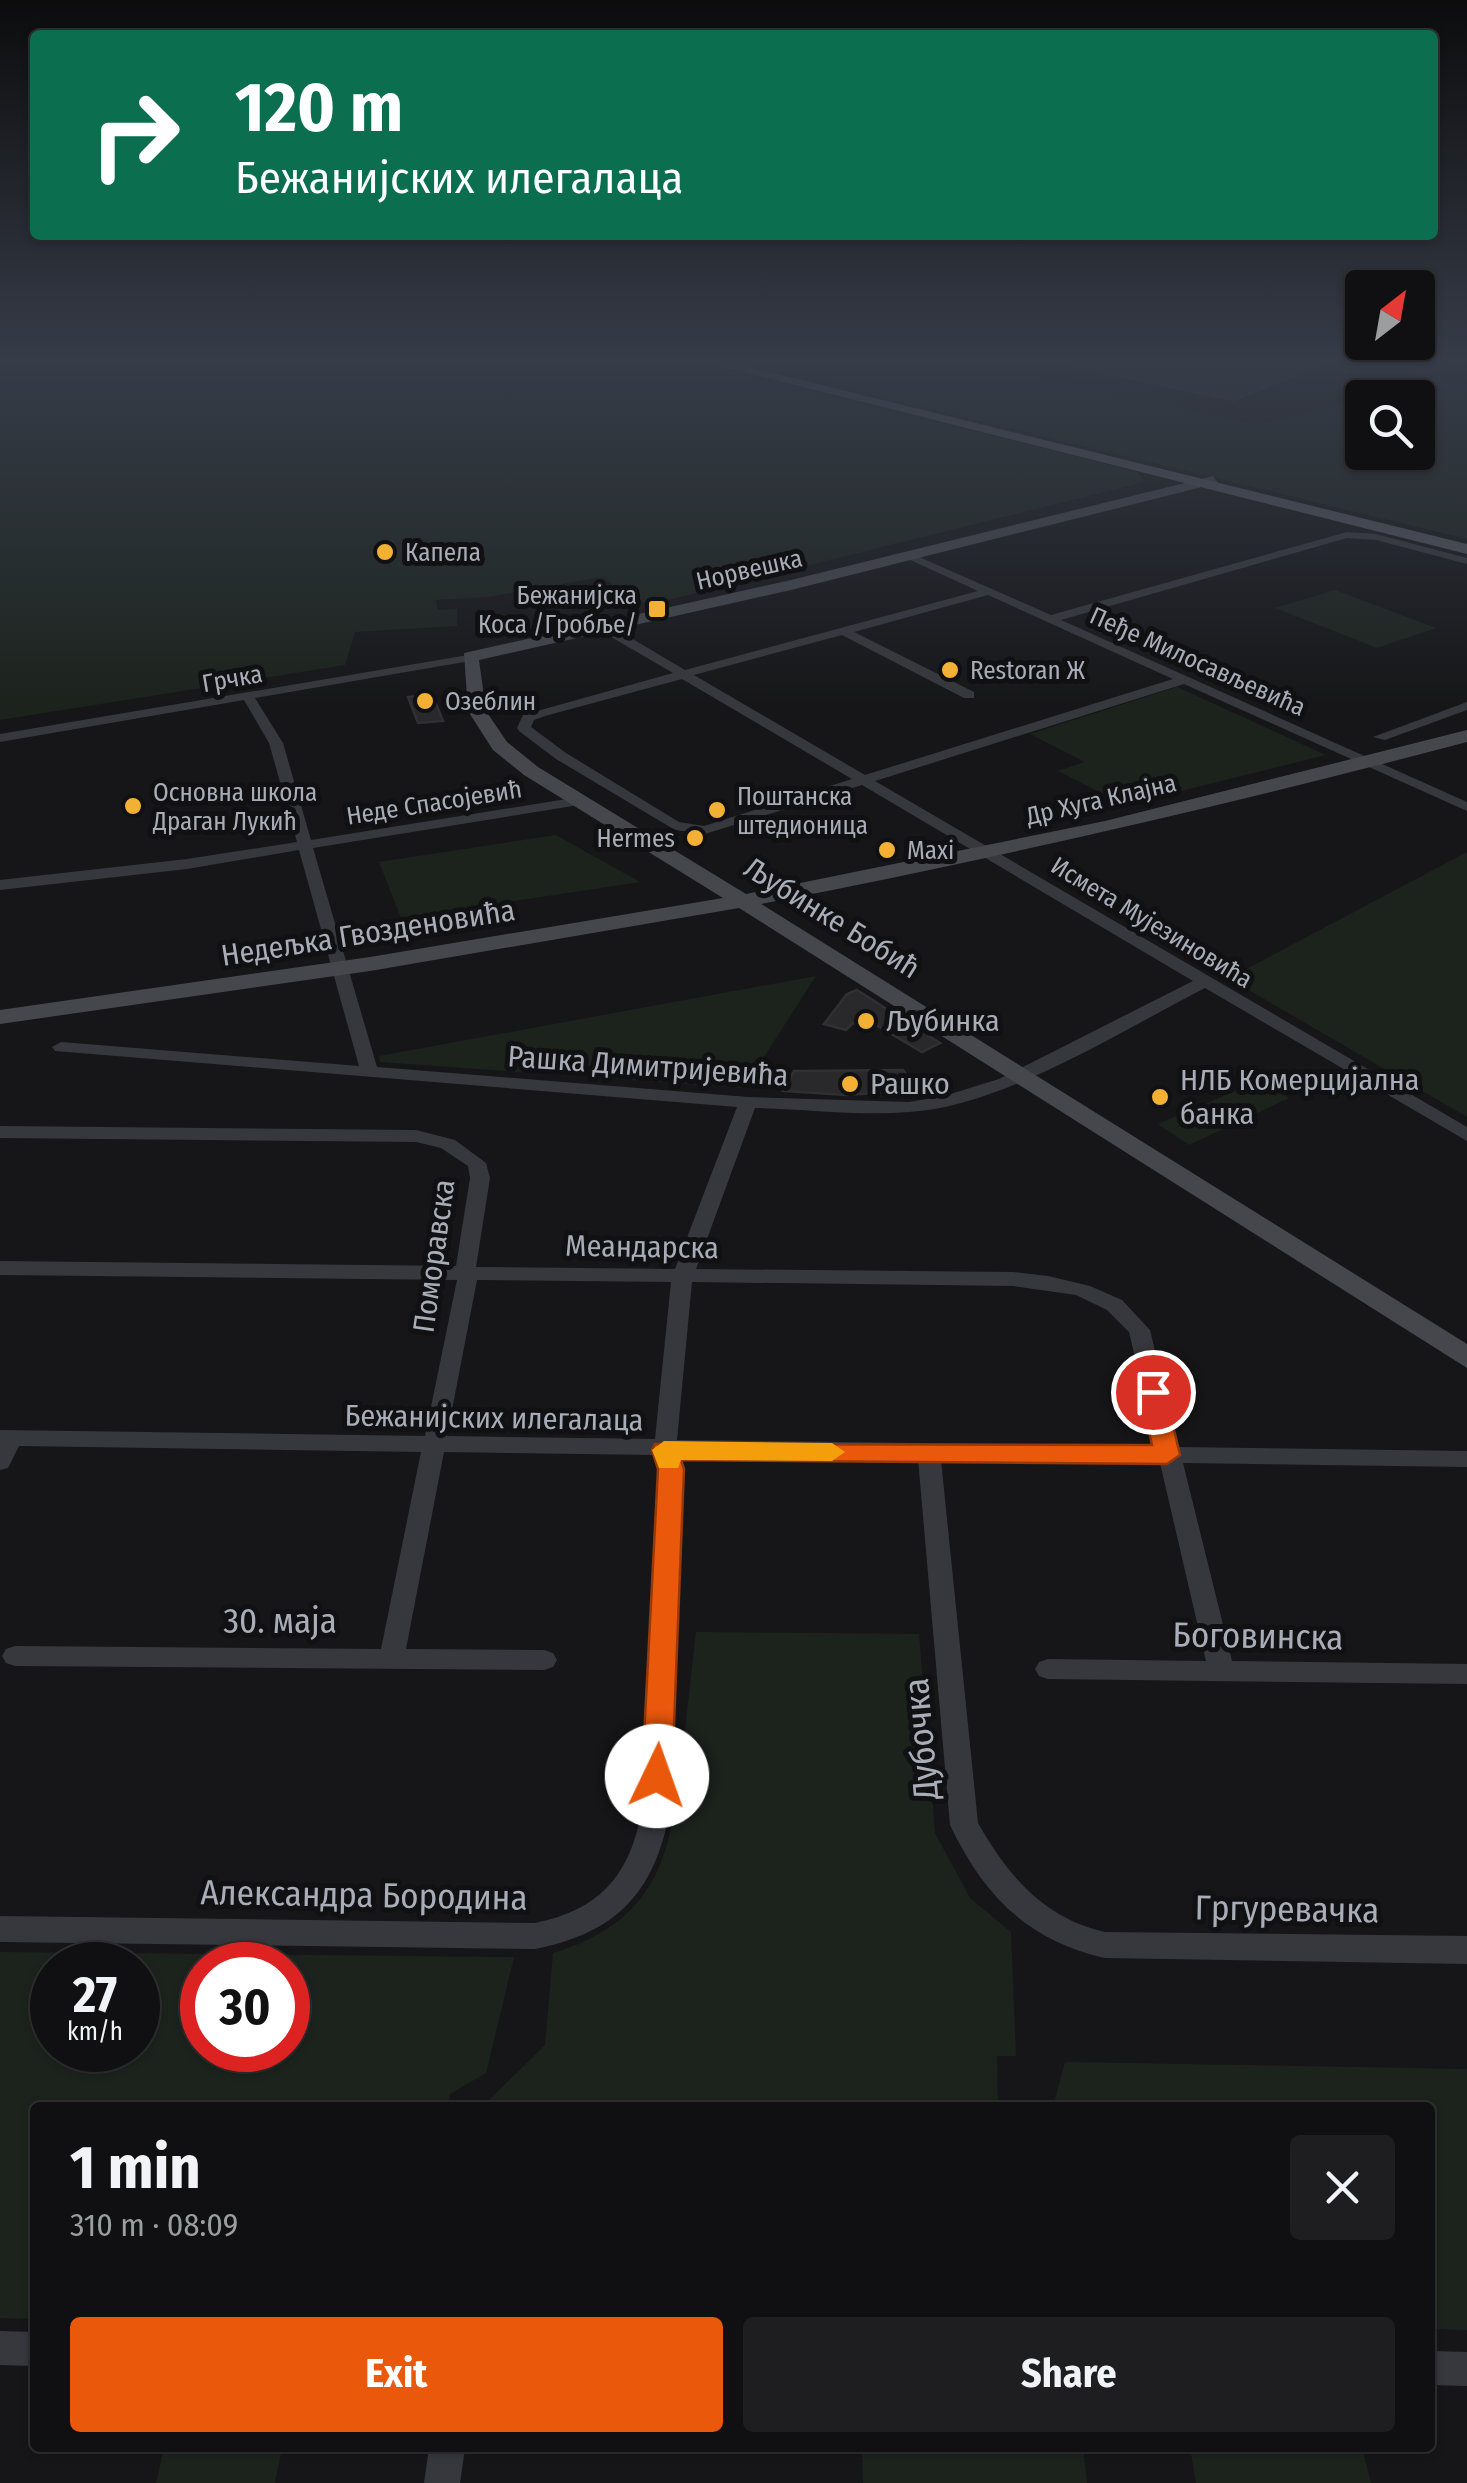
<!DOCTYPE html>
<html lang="en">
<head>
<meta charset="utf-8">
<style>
  :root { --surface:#101012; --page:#1e1e20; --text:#f1f3f6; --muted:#9c9d9f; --line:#303032; --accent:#ea580c }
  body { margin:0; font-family:"Fira Sans Condensed",sans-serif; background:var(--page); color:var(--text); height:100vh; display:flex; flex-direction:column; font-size:38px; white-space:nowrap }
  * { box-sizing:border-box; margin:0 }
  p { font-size:32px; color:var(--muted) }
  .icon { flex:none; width:55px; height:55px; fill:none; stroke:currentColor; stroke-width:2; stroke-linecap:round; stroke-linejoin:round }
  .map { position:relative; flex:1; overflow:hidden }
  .sheet { position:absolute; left:30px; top:2102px; width:1405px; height:350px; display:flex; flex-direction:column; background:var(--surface); border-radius:10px; box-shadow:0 2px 8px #0004,0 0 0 2px var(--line) }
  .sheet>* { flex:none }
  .guide { position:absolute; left:30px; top:30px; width:1408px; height:210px; border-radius:10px; box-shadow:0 2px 8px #0004,0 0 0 2px var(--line); background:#0b6e4f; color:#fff; overflow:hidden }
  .needle { width:65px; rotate:31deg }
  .controls { position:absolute; left:1345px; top:270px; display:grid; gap:20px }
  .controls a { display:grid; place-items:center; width:90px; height:90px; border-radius:10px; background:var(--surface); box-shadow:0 2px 8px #0004,0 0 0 2px var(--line); font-size:50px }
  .speed { position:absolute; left:30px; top:1942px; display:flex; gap:20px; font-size:50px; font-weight:700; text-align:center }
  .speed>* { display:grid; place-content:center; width:130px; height:130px; border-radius:50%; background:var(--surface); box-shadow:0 2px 8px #0004,0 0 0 2px var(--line); line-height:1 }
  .speed small { font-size:25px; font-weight:400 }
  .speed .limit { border:15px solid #d22; background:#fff; color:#111 }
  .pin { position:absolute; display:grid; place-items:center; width:85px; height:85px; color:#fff; margin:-42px; border:5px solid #fff; border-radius:50%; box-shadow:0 2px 10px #0007 }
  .me { position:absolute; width:110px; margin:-55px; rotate:3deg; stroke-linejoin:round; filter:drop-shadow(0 0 8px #0008) }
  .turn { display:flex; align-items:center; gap:35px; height:210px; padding:0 40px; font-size:45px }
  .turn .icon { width:130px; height:130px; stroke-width:2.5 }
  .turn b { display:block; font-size:70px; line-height:85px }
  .round { display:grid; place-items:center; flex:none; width:105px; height:105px; border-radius:10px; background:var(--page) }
  .overview { display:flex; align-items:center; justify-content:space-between; height:170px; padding:0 40px }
  h1 { font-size:60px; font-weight:700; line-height:75px }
  .action { display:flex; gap:20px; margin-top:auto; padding:20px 40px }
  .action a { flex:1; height:115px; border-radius:10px; background:var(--accent); color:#fff; font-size:40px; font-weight:700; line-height:115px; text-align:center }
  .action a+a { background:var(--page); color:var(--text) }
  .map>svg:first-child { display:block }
  .green { fill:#1c231d; fill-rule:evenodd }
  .building { fill:#29292c; stroke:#303034; stroke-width:2.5 }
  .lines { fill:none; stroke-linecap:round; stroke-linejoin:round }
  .minor { fill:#37383d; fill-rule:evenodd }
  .secondary { fill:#45474d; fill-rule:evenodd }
  .primary { fill:#53555c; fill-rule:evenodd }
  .route { fill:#ea580c; stroke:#983908; stroke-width:2.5 }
  .slow { fill:#f59e0b }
  .poi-dot { fill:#f2b134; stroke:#111113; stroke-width:4 }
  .labels { text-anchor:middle; stroke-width:10; stroke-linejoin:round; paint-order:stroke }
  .far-poi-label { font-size:25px; fill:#a8adb8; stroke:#111113; text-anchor:start }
  .far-street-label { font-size:25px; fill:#a8adb8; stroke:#111113 }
  .street-label { font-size:30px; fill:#a8adb8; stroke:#111113 }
  .poi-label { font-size:30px; fill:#a8adb8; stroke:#111113; text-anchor:start }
  .near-street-label { font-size:35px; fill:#a8adb8; stroke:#111113 }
</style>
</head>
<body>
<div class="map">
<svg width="1467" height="2483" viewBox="0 0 1467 2483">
  <rect width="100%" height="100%" fill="#161618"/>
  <path class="green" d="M0,360H641L659,365L687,360L1137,472L1145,482L652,604L637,601L602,577L488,597L436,600L438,610L457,609V626L355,632L345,665L0,720Z
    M728,360H971L1256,425L1362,400V452H1418V398L1371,397L1448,379L1467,384V539Z
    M1335,590L1436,628L1377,648L1275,608Z
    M1177,687L1326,755L1125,805L1058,771L1085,762L1030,734Z
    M556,835L640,882L401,918L379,862Z
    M1467,852V1117L1228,978L1256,964Z
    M816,976L744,1088L380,1062L379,1056Z
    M1261,1080L1289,1098L1189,1145L1158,1124Z
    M696,1632L919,1634L935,1833L970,1898L1011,1932L1016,2056H997L998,2107H482L545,2045L553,1953C659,1921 671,1854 682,1756C687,1715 691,1673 696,1632Z
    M0,1952L514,1957L486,2073L450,2094L448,2107L35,2108V2319L0,2318ZM52,1965H138V2050H52ZM202,1965H288V2050H202Z
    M1065,2062L1467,2069V2330L1430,2329V2108L1053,2107Z
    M164,2448H282L275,2483H156Z
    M862,2448H1083L1087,2483H863Z
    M1190,2448H1362L1371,2483H1196Z"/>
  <path class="building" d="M1076,360H1331L1332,361L1233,400L1076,367Z
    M432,694L443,721L418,723L408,697Z
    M857,990L929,1036L940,1043L922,1052L866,1019L872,1028L853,1023L846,1030L824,1024L847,994Z
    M903,1070L917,1090L847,1095L783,1091L794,1071Z"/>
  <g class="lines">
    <path class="minor" d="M1347,532L1376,534L1467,558V564L1376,540L1347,538L1061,620L1467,802V811L1184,684L875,781L1467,1127V1141L1205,988C1121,1031 1002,1107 909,1112C858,1116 806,1109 755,1108L696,1269L1013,1272L1048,1276L1090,1286L1122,1300L1150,1330L1178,1447L1467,1451V1467L1183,1463L1232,1661L1467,1664V1684L1048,1679L1039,1676L1035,1669L1039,1662L1048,1659L1206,1661L1160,1463L941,1460L978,1823C1008,1876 1044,1918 1105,1932L1467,1936V1964L1105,1958C1027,1940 984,1896 950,1825L918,1459L678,1456L682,1469L669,1815C653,1895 615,1933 535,1949L0,1942V1916L535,1923C598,1910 628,1878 641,1815L660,1469L655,1455L444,1452L406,1649L544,1650L553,1653L557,1660L553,1667L544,1670L15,1666L6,1663L2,1656L6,1649L15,1646L381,1649L421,1452L19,1446L8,1468L0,1470V1430L425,1436L457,1280L0,1275V1261L456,1266L470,1178L468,1166L441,1148L416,1142L0,1138V1126L416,1130L455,1140L486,1163L490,1178L476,1267L675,1269L737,1107L55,1051L52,1047L61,1042L359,1066L299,850L187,869L0,890V880L187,859L297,842L269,743L244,700L0,742V734L474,654L476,657L470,661L255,698L283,743L311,840L579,797L586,801L579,805L313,848L377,1067L748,1097L909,1102L944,1096L999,1079L1193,981L862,785L705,834L675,830L556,759L519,731L517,728L523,715L673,673L601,631V625H609L685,670L978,591L906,558L905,556L910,553L1051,615ZM988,595L1173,679L865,775L694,675L842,635L964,698H974V692L854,632ZM682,679L852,779L704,826L679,822L566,753L531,727L534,720L545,716ZM477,1280L671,1282L655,1439L447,1436ZM692,1282L1013,1286L1076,1295L1107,1310L1129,1332L1156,1446L677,1440Z
      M1467,702V710L1385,740L1373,737Z
      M0,2331L35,2332V2366L0,2365Z
      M1430,2351L1467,2352V2386L1430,2385Z
      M429,2448H465L460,2483H424Z"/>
    <path class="secondary" d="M1213,476L1218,483L791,590L479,660L486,711L507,742L538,767L746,894L1105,821L1467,730V742C1233,804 999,858 761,904L1467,1344V1368L739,908L370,971L0,1024V1010L370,957L723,898L524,775L493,750L468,711L464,653L791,580Z"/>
    <path class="primary" d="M696,360H720L1467,544V554Z"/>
  </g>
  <linearGradient id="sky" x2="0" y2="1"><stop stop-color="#0c0c0d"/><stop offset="0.51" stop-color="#363c48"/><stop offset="1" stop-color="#363c48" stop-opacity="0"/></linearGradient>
  <rect width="1467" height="708" fill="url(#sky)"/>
  <path class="route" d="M1153,1384L1165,1392L1180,1455L1167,1464L681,1460L684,1469L672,1776L668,1786L657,1790L646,1786L642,1776L658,1469L652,1450L655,1444L1152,1445L1140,1392Z"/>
  <path class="slow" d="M664,1441L832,1443L845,1452L832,1461L681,1460L678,1468H659L652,1450Z"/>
  <g class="poi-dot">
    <circle cx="385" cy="552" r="10"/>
    <rect x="647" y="599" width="20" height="20" rx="5"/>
    <circle cx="950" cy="670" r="10"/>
    <circle cx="425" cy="701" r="10"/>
    <circle cx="133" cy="806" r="10"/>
    <circle cx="717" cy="810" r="10"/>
    <circle cx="695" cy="838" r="10"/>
    <circle cx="887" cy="850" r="10"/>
    <circle cx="866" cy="1021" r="10"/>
    <circle cx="850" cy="1084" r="10"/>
    <circle cx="1160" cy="1097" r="10"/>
  </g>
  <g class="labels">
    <g class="far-poi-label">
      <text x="405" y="561">Капела</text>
      <text x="637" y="604" text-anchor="end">Бежанијска<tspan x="637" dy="29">Коса /Гробље/</tspan></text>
      <text x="970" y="679">Restoran Ж</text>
      <text x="445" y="710">Озеблин</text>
      <text x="153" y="801">Основна школа<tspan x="153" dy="29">Драган Лукић</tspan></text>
      <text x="737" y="805">Поштанска<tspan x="737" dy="29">штедионица</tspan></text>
      <text x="675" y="847" text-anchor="end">Hermes</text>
      <text x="907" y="859">Maxi</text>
    </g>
    <g class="far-street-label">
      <text transform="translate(749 569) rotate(-13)" y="9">Норвешка</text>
      <text transform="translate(1198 661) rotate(24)" y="9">Пеђе Милосављевића</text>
      <text transform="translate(232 678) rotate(-10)" y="9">Грчка</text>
      <text transform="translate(1101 799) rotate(-13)" y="9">Др Хуга Клајна</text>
      <text transform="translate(434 802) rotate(-9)" y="9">Неде Спасојевић</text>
      <text transform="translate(1152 922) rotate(31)" y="9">Исмета Мујезиновића</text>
    </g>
    <g class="street-label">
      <text transform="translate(832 918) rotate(32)" y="10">Љубинке Бобић</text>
      <text transform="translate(368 933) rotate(-9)" y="10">Недељка Гвозденовића</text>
      <text transform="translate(648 1066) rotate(4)" y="10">Рашка Димитријевића</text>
      <text transform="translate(642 1247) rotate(1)" y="10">Меандарска</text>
      <text transform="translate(434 1256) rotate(-82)" y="10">Поморавска</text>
      <text transform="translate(494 1418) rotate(1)" y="10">Бежанијских илегалаца</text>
    </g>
    <g class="poi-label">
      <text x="886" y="1031">Љубинка</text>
      <text x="1180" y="1090">НЛБ Комерцијална<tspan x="1180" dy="34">банка</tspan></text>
      <text x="870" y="1094">Рашко</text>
    </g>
    <g class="near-street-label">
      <text x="280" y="1633">30. маја</text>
      <text transform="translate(1258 1636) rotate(1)" y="12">Боговинска</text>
      <text transform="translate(921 1739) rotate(-95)" y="12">Дубочка</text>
      <text transform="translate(364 1895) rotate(1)" y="12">Александра Бородина</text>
      <text transform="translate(1287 1909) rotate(1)" y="12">Гргуревачка</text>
    </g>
  </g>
</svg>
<div class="controls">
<a><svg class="needle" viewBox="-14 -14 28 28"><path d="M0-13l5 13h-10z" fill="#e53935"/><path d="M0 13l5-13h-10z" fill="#9c9d9f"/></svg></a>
<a><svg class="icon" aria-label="search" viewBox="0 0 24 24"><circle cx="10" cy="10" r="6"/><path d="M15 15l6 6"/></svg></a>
</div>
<div class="speed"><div>27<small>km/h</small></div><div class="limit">30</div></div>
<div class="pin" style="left:1153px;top:1392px;background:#d93025"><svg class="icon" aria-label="arrive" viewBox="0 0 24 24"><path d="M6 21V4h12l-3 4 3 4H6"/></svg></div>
<svg class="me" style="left:657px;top:1776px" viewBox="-20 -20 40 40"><circle r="19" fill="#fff"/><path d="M0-13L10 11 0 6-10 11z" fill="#ea580c"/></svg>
<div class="guide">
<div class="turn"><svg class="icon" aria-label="right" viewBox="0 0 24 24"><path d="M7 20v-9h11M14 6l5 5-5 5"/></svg><div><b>120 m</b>Бежанијских илегалаца</div></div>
</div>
<section class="sheet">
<div class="overview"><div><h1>1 min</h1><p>310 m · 08:09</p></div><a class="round"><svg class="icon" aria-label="close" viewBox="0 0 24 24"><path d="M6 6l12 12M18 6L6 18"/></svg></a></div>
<div class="action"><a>Exit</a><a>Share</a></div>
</section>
</div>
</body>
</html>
